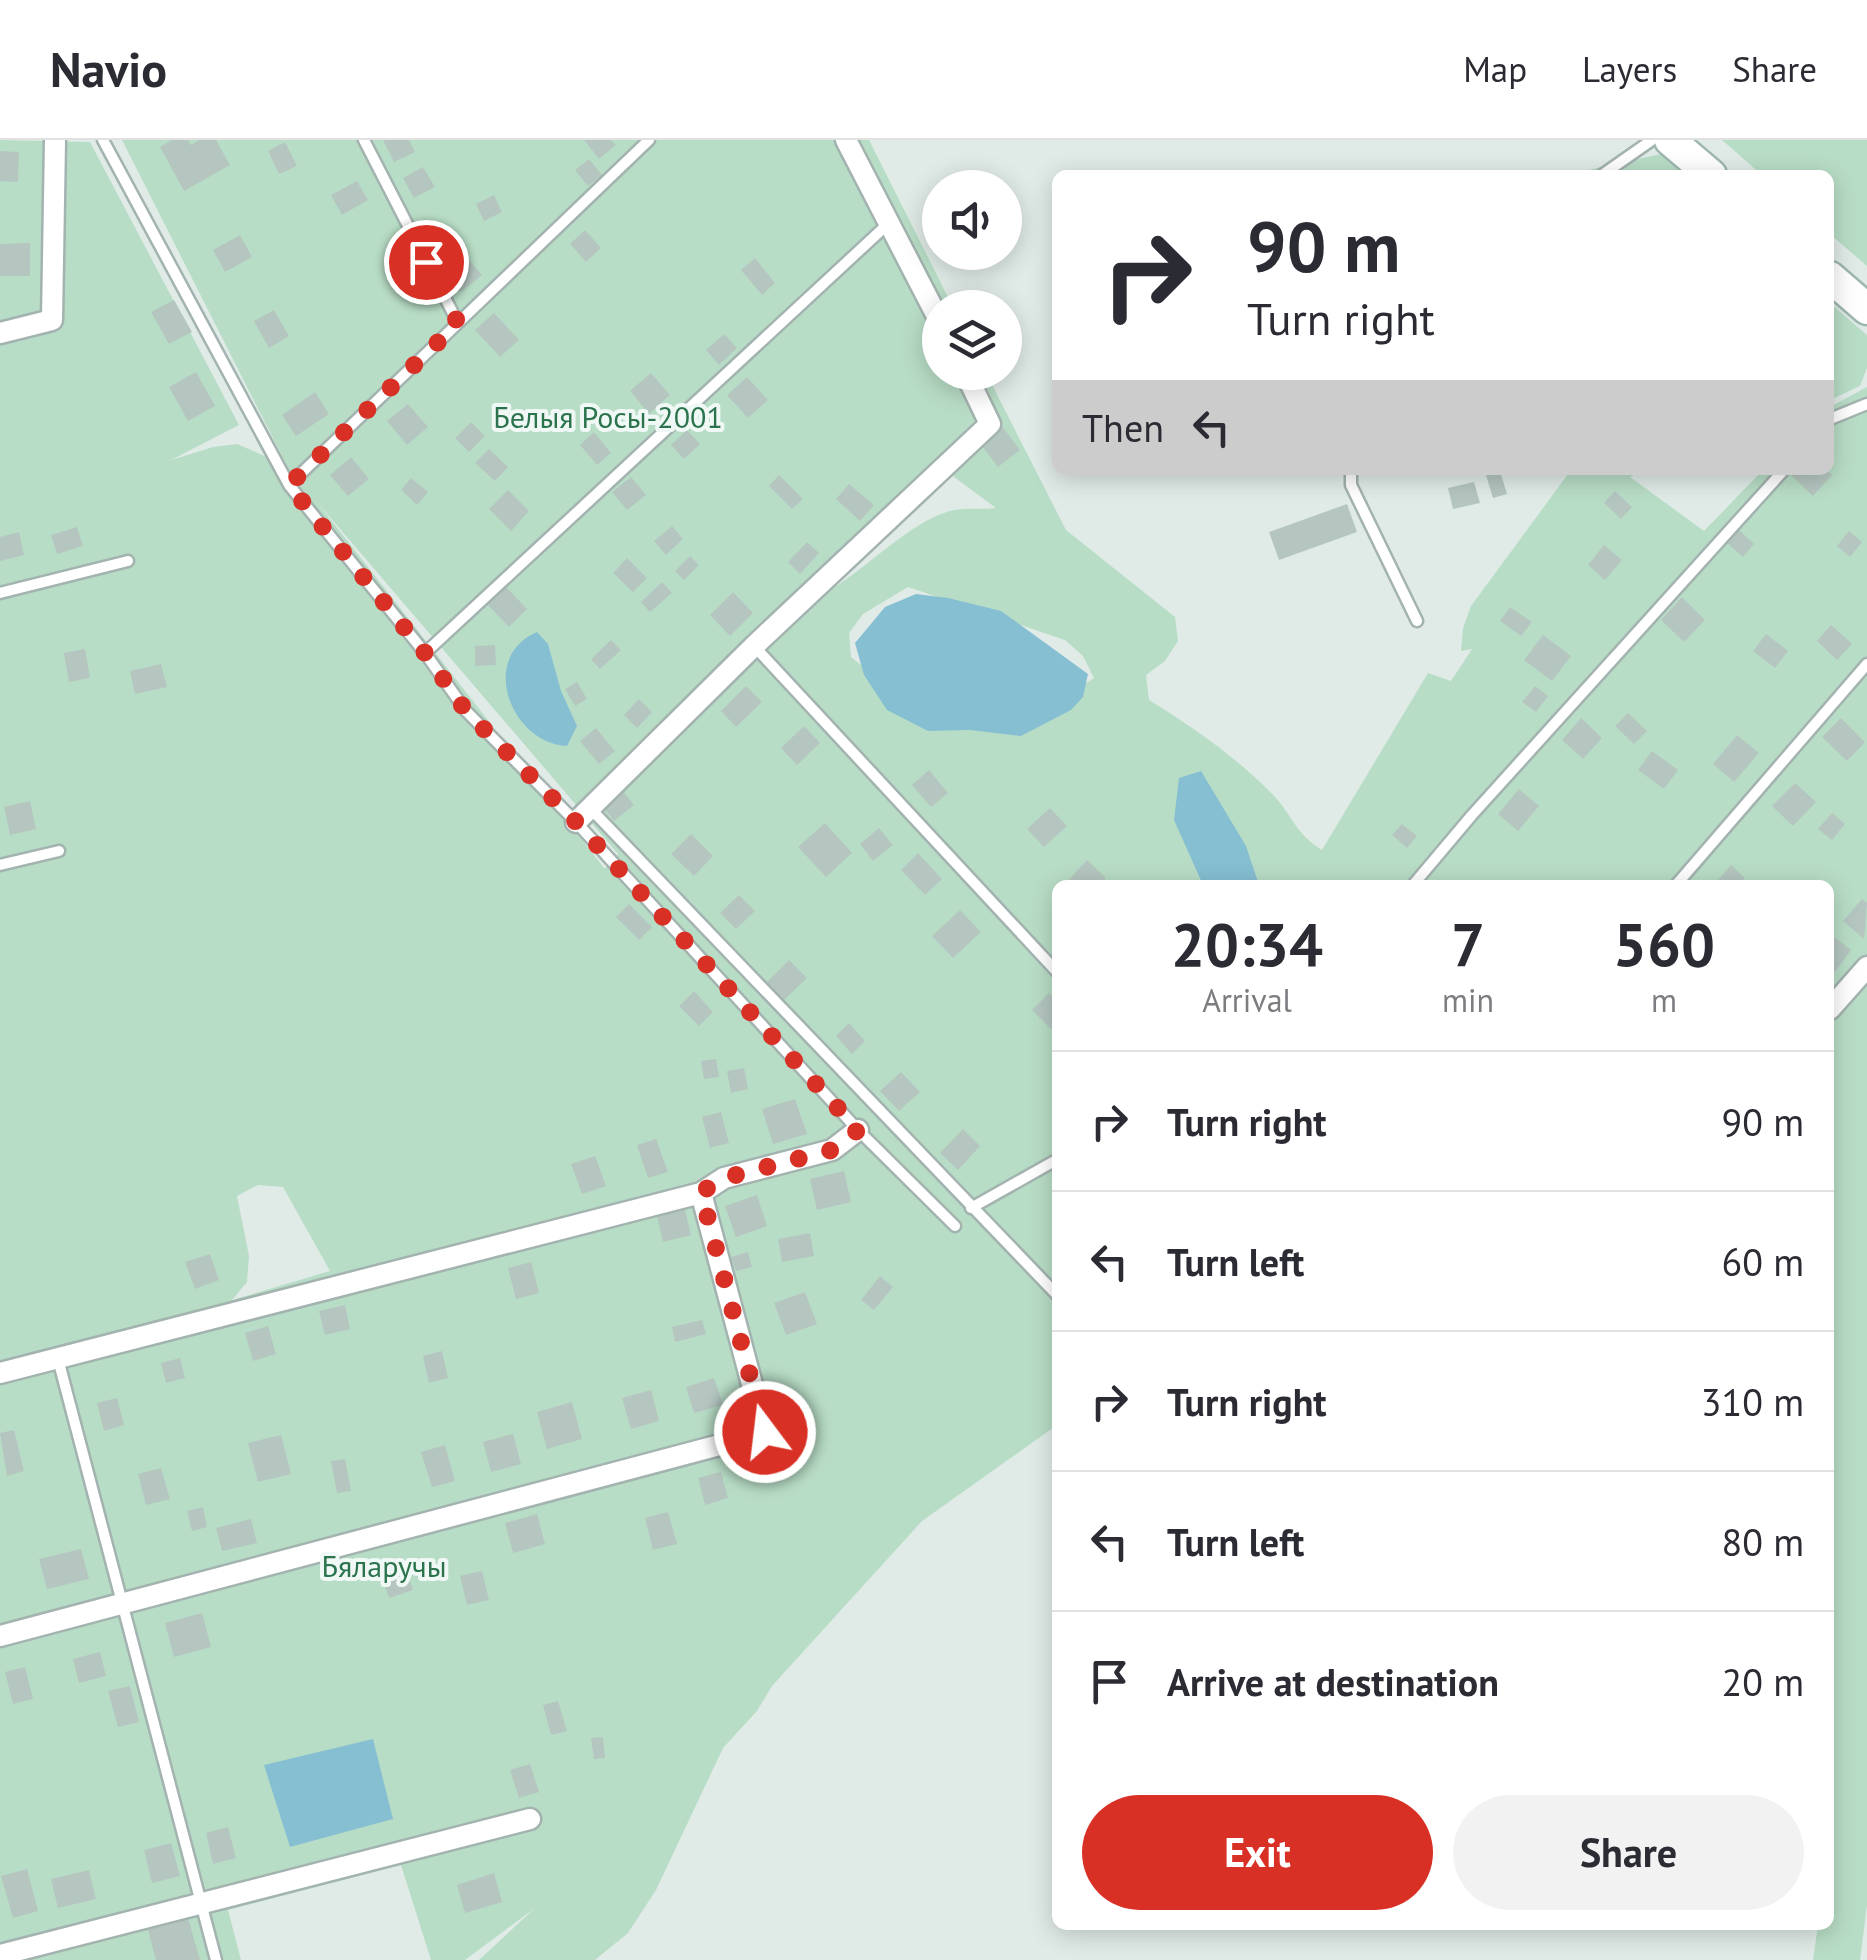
<!DOCTYPE html>
<html lang="en">
<head>
<meta charset="utf-8">
<style>
  :root { --surface:#fff; --page:#f2f2f3; --text:#2b2b33; --muted:#7c7c81; --line:#e1e1e2; --accent:#d93025 }
  body { margin:0; font-family:"PT Sans",sans-serif; background:var(--page); color:var(--text); height:100vh; display:flex; flex-direction:column; font-size:38px; white-space:nowrap }
  * { box-sizing:border-box; margin:0 }
  p { font-size:32px; color:var(--muted) }
  .icon { flex:none; width:55px; height:55px; fill:none; stroke:currentColor; stroke-width:2; stroke-linecap:round; stroke-linejoin:round }
  .map { position:relative; flex:1; overflow:hidden }
  .drawer { position:absolute; left:1052px; top:740px; width:782px; height:1050px; display:flex; flex-direction:column; background:var(--surface); border-radius:15px; box-shadow:0 5px 25px #0003 }
  .drawer>* { flex:none }
  .top-card { position:absolute; left:1052px; top:30px; width:782px; height:305px; border-radius:15px; box-shadow:0 5px 25px #0003; background:#fff; color:var(--text); overflow:hidden }
  .fabs { position:absolute; left:922px; top:30px; display:grid; gap:20px }
  .fabs a { display:grid; place-items:center; width:100px; height:100px; border-radius:50%; background:var(--surface); box-shadow:0 5px 25px #0003; font-size:50px }
  .pin { position:absolute; display:grid; place-items:center; width:85px; height:85px; color:#fff; margin:-42px; border:5px solid #fff; border-radius:50%; box-shadow:0 2px 10px #0007 }
  .me { position:absolute; width:110px; margin:-55px; rotate:345deg; stroke-linejoin:round; filter:drop-shadow(0 0 8px #0008) }
  .turn { display:flex; align-items:center; gap:35px; height:210px; padding:0 30px; font-size:45px }
  .turn .icon { width:130px; height:130px; stroke-width:2.5 }
  .turn b { display:block; font-size:70px; line-height:85px }
  .then { display:flex; align-items:center; height:95px; padding:0 30px; background:#0003; gap:20px; font-size:38px }
  .eta { display:flex; justify-content:space-evenly; align-items:center; height:170px; text-align:center }
  .eta b { font-size:60px; font-weight:700; line-height:70px }
  .button { display:flex; gap:20px; margin-top:auto; padding:20px 30px }
  .button a { flex:1; height:115px; border-radius:60px; background:var(--accent); color:#fff; font-size:40px; font-weight:700; line-height:115px; text-align:center }
  .button a+a { background:var(--page); color:var(--text) }
  ul { padding:0; list-style:none }
  li { display:flex; align-items:center; gap:30px; height:140px; padding:0 30px; border-top:2px solid var(--line) }
  li div { flex:1 }
  li b { display:block; font-size:38px }
  li em { font-style:normal }
  header { display:flex; align-items:center; gap:60px; box-sizing:border-box; height:140px; padding:0 50px; background:var(--surface); border-bottom:2px solid var(--line) }
  header strong { font-size:48px }
  nav { display:flex; gap:55px; margin-inline-start:auto; font-size:35px }
  .map>svg:first-child { display:block }
  .green { fill:#b8ddc6; fill-rule:evenodd }
  .water { fill:#86bfd2 }
  .building { fill:#b5c6c0 }
  .lines { fill:none; stroke-linecap:round; stroke-linejoin:round }
  .service-casing { stroke:#a3b3af; stroke-width:15 }
  .minor-casing { stroke:#a3b3af; stroke-width:25 }
  .secondary-casing { stroke:#9eb7b1; stroke-width:35 }
  .service { stroke:#fff; stroke-width:10 }
  .minor { stroke:#fff; stroke-width:20 }
  .secondary { stroke:#fff; stroke-width:30 }
  .route { stroke:#d93025; stroke-width:18; stroke-dasharray:0 32.4 }
  .labels { text-anchor:middle; stroke-width:8; stroke-linejoin:round; paint-order:stroke }
  .park-label { font-size:30px; fill:#2a734d; stroke:#f0f8f5 }
</style>
</head>
<body>
<header>
<strong>Navio</strong>
<nav><a>Map</a><a>Layers</a><a>Share</a></nav>
</header>
<div class="map">
<svg width="1867" height="1820" viewBox="0 0 1867 1820">
  <rect width="100%" height="100%" fill="#e0ebe7"/>
  <path class="green" d="M0,0L90,2L239,285L171,320L213,307L237,304L287,326L122,0H869L953,167L940,168V232L986,233L1066,390L1175,477L1178,501L1165,521L1146,535L1149,560C1193,587 1239,619 1275,657C1294,678 1295,693 1322,710L1428,533L1451,541L1472,509L1461,511L1463,488L1471,466L1571,330H1642L1630,337L1704,391L1763,330H1830V267L1867,247V1765L1860,1820H1813L1818,1785H1830V1702L1834,1675L1830,1657V745H1058L1057,1285L922,1381L772,1546L757,1571L723,1608L656,1750L628,1793L595,1820H479L535,1768L465,1820H431L401,1725L228,1770L241,1820H0ZM950,334L996,368C982,370 964,367 950,371C910,381 859,436 820,456ZM317,362L618,714L605,728H604ZM908,447L1065,500L1083,516L1094,538L1056,563L925,576L851,517L849,493L863,474ZM258,1045L283,1047L330,1131L232,1160L247,1142L249,1116L237,1056Z
    M1722,0H1867V126L1830,94V35H1762Z
    M1661,14L1685,35H1565Z
    M1830,163L1867,195V228L1860,246L1830,260Z"/>
  <path class="water" d="M916,454L948,458L1001,471L1088,534L1083,557L1071,570L1021,596L970,590L928,591L887,570L864,535L855,503L885,467Z
    M537,492L548,504L561,551L577,586L567,606C512,604 477,518 537,492Z
    M1201,631L1246,706L1259,745H1203L1174,680L1179,638Z
    M373,1599L393,1679L290,1707L264,1625Z"/>
  <path class="building" d="M172,0H188L191,5L199,0H216L230,25L184,51L160,7Z
    M383,0H409L415,12L394,22Z
    M584,0H611L616,5L599,19Z
    M285,2L297,26L279,34L268,11Z
    M0,11L19,12L18,42L0,41Z
    M589,19L602,35L588,46L575,30Z
    M423,27L435,47L414,58L403,38Z
    M357,41L368,60L342,75L331,55Z
    M494,55L502,72L484,81L476,64Z
    M585,90L601,108L586,122L570,104Z
    M240,95L252,117L225,132L213,110Z
    M30,103V136H0V104Z
    M755,118L775,143L762,155L741,130Z
    M469,120L482,135L461,152L449,138Z
    M174,160L192,192L169,204L151,172Z
    M274,170L289,196L269,208L254,181Z
    M494,173L519,200L500,217L475,190Z
    M724,194L737,208L719,225L706,210Z
    M196,232L215,266L188,281L169,247Z
    M651,233L670,255L649,274L630,251Z
    M747,237L768,260L748,278L727,255Z
    M315,252L329,274L296,296L282,275Z
    M408,264L428,287L407,305L387,281Z
    M471,282L485,296L469,312L455,298Z
    M1001,285L1020,310L998,327L979,302Z
    M687,290L700,304L684,319L671,305Z
    M594,292L611,313L597,325L580,305Z
    M489,309L508,327L495,341L475,323Z
    M351,317L369,339L348,356L330,335Z
    M1790,330H1826L1832,335L1813,356L1788,332Z
    M1500,331L1507,354L1493,358L1486,335Z
    M779,335L803,359L792,369L769,346Z
    M631,337L646,355L627,370L612,352Z
    M411,338L428,352L417,365L401,350Z
    M1474,342L1480,363L1453,369L1448,348Z
    M849,344L874,365L860,381L836,359Z
    M508,350L529,371L511,391L489,369Z
    M1615,351L1632,367L1621,379L1604,363Z
    M1347,364L1357,392L1279,420L1269,392Z
    M672,386L683,399L666,415L654,401Z
    M77,387L83,406L57,414L51,395Z
    M1737,388L1754,404L1743,417L1725,401Z
    M1849,391L1862,402L1850,417L1837,406Z
    M19,392L24,415L0,421V397Z
    M807,402L819,413L800,434L788,422Z
    M1604,405L1622,420L1605,440L1588,425Z
    M690,416L699,425L684,440L675,431Z
    M627,418L647,438L633,452L613,433Z
    M662,442L672,453L650,472L641,462Z
    M506,447L527,469L509,487L488,465Z
    M733,452L753,473L730,496L710,475Z
    M1682,457L1705,480L1684,502L1661,480Z
    M1510,467L1532,482L1521,496L1500,481Z
    M1831,485L1852,504L1837,520L1817,501Z
    M1766,494L1788,511L1775,528L1753,511Z
    M1543,495L1571,516L1552,541L1524,520Z
    M611,500L621,510L600,529L591,519Z
    M495,505L496,525L475,526V506Z
    M85,509L90,538L69,542L64,513Z
    M161,524L167,547L135,554L130,531Z
    M577,542L587,559L575,566L565,549Z
    M746,546L762,562L736,587L721,571Z
    M1535,546L1548,556L1536,572L1522,562Z
    M639,559L652,572L637,588L624,575Z
    M1628,573L1647,591L1634,604L1615,586Z
    M1581,578L1602,598L1583,619L1562,600Z
    M1841,578L1865,602L1847,621L1822,597Z
    M804,586L820,603L797,625L781,608Z
    M596,588L615,611L599,624L580,601Z
    M1737,595L1759,613L1734,642L1713,624Z
    M1652,611L1678,630L1664,649L1638,630Z
    M929,630L948,653L931,667L912,645Z
    M1795,643L1816,662L1793,686L1772,666Z
    M1519,649L1539,666L1518,691L1498,674Z
    M622,650L634,665L614,681L602,666Z
    M30,661L36,689L10,695L4,667Z
    M1050,668L1067,686L1044,707L1027,689Z
    M1832,673L1845,684L1832,700L1818,689Z
    M825,683L852,713L826,737L798,707Z
    M1402,684L1417,696L1407,708L1392,695Z
    M879,688L893,705L873,721L860,704Z
    M691,694L713,716L694,736L671,714Z
    M918,713L942,739L925,755L901,730Z
    M1087,720L1106,738L1100,745H1064Z
    M1731,725L1745,738L1739,745H1721L1717,741Z
    M739,755L755,771L736,789L720,773Z
    M1862,759L1867,763L1864,799L1843,781Z
    M629,764L652,787L639,800L616,777Z
    M960,770L981,792L953,818L932,796Z
    M1830,794L1851,810L1835,832L1830,828Z
    M789,820L807,838L783,861L766,843Z
    M694,851L713,872L699,886L679,866Z
    M1049,853L1058,861V882L1051,889L1032,870Z
    M849,883L865,901L852,914L836,896Z
    M716,919L719,937L704,939L701,921Z
    M744,928L748,949L731,953L727,931Z
    M901,932L920,952L899,971L880,951Z
    M795,959L807,994L773,1004L762,969Z
    M721,972L729,1003L710,1008L702,977Z
    M963,989L980,1006L958,1030L940,1013Z
    M656,999L668,1032L648,1038L637,1005Z
    M595,1016L606,1046L582,1054L571,1024Z
    M844,1031L851,1062L817,1070L810,1039Z
    M757,1055L767,1086L736,1097L725,1066Z
    M684,1066L691,1095L663,1102L656,1073Z
    M810,1093L814,1116L782,1122L778,1099Z
    M748,1112L752,1127L736,1131L731,1117Z
    M210,1114L219,1140L195,1149L185,1122Z
    M531,1122L539,1153L516,1159L508,1128Z
    M880,1136L893,1147L874,1170L861,1160Z
    M805,1152L817,1184L786,1195L774,1163Z
    M345,1165L350,1189L325,1195L319,1171Z
    M702,1180L706,1194L675,1202L672,1187Z
    M268,1186L276,1214L253,1221L245,1193Z
    M442,1211L448,1238L429,1243L423,1216Z
    M180,1218L185,1238L166,1243L161,1223Z
    M714,1238L723,1265L694,1273L686,1247Z
    M651,1250L659,1281L631,1289L622,1258Z
    M117,1258L124,1285L104,1291L97,1263Z
    M572,1262L582,1299L547,1309L537,1272Z
    M14,1290L24,1331L7,1336L0,1293Z
    M513,1294L521,1324L491,1332L483,1302Z
    M281,1295L291,1334L258,1342L248,1303Z
    M445,1305L455,1341L432,1347L421,1312Z
    M345,1319L351,1351L337,1353L331,1321Z
    M161,1328L170,1359L146,1365L138,1334Z
    M721,1332L728,1358L705,1365L698,1338Z
    M203,1367L207,1387L192,1391L187,1371Z
    M668,1372L677,1404L653,1410L645,1378Z
    M537,1374L545,1404L513,1413L505,1383Z
    M251,1379L257,1403L222,1411L216,1388Z
    M81,1409L89,1439L47,1449L39,1419Z
    M402,1417L413,1450L389,1458L378,1425Z
    M482,1431L489,1460L467,1465L460,1436Z
    M202,1473L211,1507L174,1517L165,1483Z
    M100,1512L106,1536L79,1543L73,1519Z
    M25,1527L33,1559L13,1564L5,1532Z
    M130,1546L139,1582L118,1587L108,1551Z
    M558,1561L567,1591L551,1595L543,1565Z
    M603,1597L605,1618L594,1619L591,1598Z
    M530,1624L539,1652L519,1658L510,1630Z
    M228,1687L236,1718L213,1724L206,1693Z
    M171,1703L180,1736L152,1743L144,1710Z
    M27,1729L38,1771L13,1778L1,1736Z
    M89,1730L96,1759L58,1768L51,1739Z
    M494,1733L502,1762L465,1773L457,1745Z
    M188,1778L200,1820H156L148,1790Z"/>
  <g class="lines">
    <defs>
      <path id="service" d="M103,0L289,345L425,513L466,571L576,682L858,990L955,1086
        M364,0L458,183
        M1602,35L1652,0
        M1830,279L1867,264
        M1351,330V345L1417,481
        M289,345L649,0
        M0,453L128,421
        M754,506L1058,833
        M425,513L890,82
        M589,667L1058,1156
        M0,725L59,711
        M1413,745L1472,675L1784,330
        M1676,745L1867,524
        M971,1068L1058,1019
        M58,1219L216,1820"/>
      <path id="minor" d="M846,0L940,182
        M0,193L52,180L55,0
        M576,682L754,506L990,284L965,232
        M1830,869L1867,827
        M0,1233L701,1053L724,1038L832,1010L858,990
        M0,1496L765,1293L701,1053
        M0,1815L530,1679"/>
      <path id="secondary" d="M1670,0L1711,35
        M1830,137L1867,169"/>
    </defs>
    <use href="#service" class="service-casing"/>
    <use href="#minor" class="minor-casing"/>
    <use href="#secondary" class="secondary-casing"/>
    <use href="#service" class="service"/>
    <use href="#minor" class="minor"/>
    <use href="#secondary" class="secondary"/>
  </g>
  <g class="lines">
    <path class="route" d="M426,122L458,183L289,345L425,513L466,571L576,682L858,990L832,1010L724,1038L701,1052L765,1292"/>
  </g>
  <g class="labels">
    <g class="park-label">
      <text x="608" y="288">Белыя Росы-2001</text>
      <text x="384" y="1437">Бяларучы</text>
    </g>
  </g>
</svg>
<div class="fabs">
<a><svg class="icon" aria-label="sound" viewBox="0 0 24 24"><path d="M4 9h4l5-4v14l-5-4H4zM17 9q2 3 0 6"/></svg></a>
<a><svg class="icon" aria-label="layers" viewBox="0 0 24 24"><path d="M12 4l9 5-9 5-9-5zM3 14l9 5 9-5"/></svg></a>
</div>
<div class="pin" style="left:426px;top:122px;background:#d93025"><svg class="icon" aria-label="arrive" viewBox="0 0 24 24"><path d="M6 21V4h12l-3 4 3 4H6"/></svg></div>
<svg class="me" style="left:765px;top:1292px" viewBox="-20 -20 40 40"><circle r="17" fill="#d93025" stroke="#fff" stroke-width="3"/><path d="M0-11L8 9 0 5-8 9z" fill="#fff"/></svg>
<div class="top-card">
<div class="turn"><svg class="icon" aria-label="right" viewBox="0 0 24 24"><path d="M7 20v-9h11M14 6l5 5-5 5"/></svg><div><b>90 m</b>Turn right</div></div>
<div class="then">Then<svg class="icon" aria-label="left" viewBox="0 0 24 24"><path d="M17 20v-9H6M10 6l-5 5 5 5"/></svg></div>
</div>
<section class="drawer">
<div class="eta">
<div><b>20:34</b><p>Arrival</p></div>
<div><b>7</b><p>min</p></div>
<div><b>560</b><p>m</p></div>
</div>
<ul>
<li><svg class="icon" aria-label="right" viewBox="0 0 24 24"><path d="M7 20v-9h11M14 6l5 5-5 5"/></svg><div><b>Turn right</b></div><em>90 m</em></li>
<li><svg class="icon" aria-label="left" viewBox="0 0 24 24"><path d="M17 20v-9H6M10 6l-5 5 5 5"/></svg><div><b>Turn left</b></div><em>60 m</em></li>
<li><svg class="icon" aria-label="right" viewBox="0 0 24 24"><path d="M7 20v-9h11M14 6l5 5-5 5"/></svg><div><b>Turn right</b></div><em>310 m</em></li>
<li><svg class="icon" aria-label="left" viewBox="0 0 24 24"><path d="M17 20v-9H6M10 6l-5 5 5 5"/></svg><div><b>Turn left</b></div><em>80 m</em></li>
<li><svg class="icon" aria-label="arrive" viewBox="0 0 24 24"><path d="M6 21V4h12l-3 4 3 4H6"/></svg><div><b>Arrive at destination</b></div><em>20 m</em></li>
</ul>
<div class="button"><a>Exit</a><a>Share</a></div>
</section>
</div>
</body>
</html>
